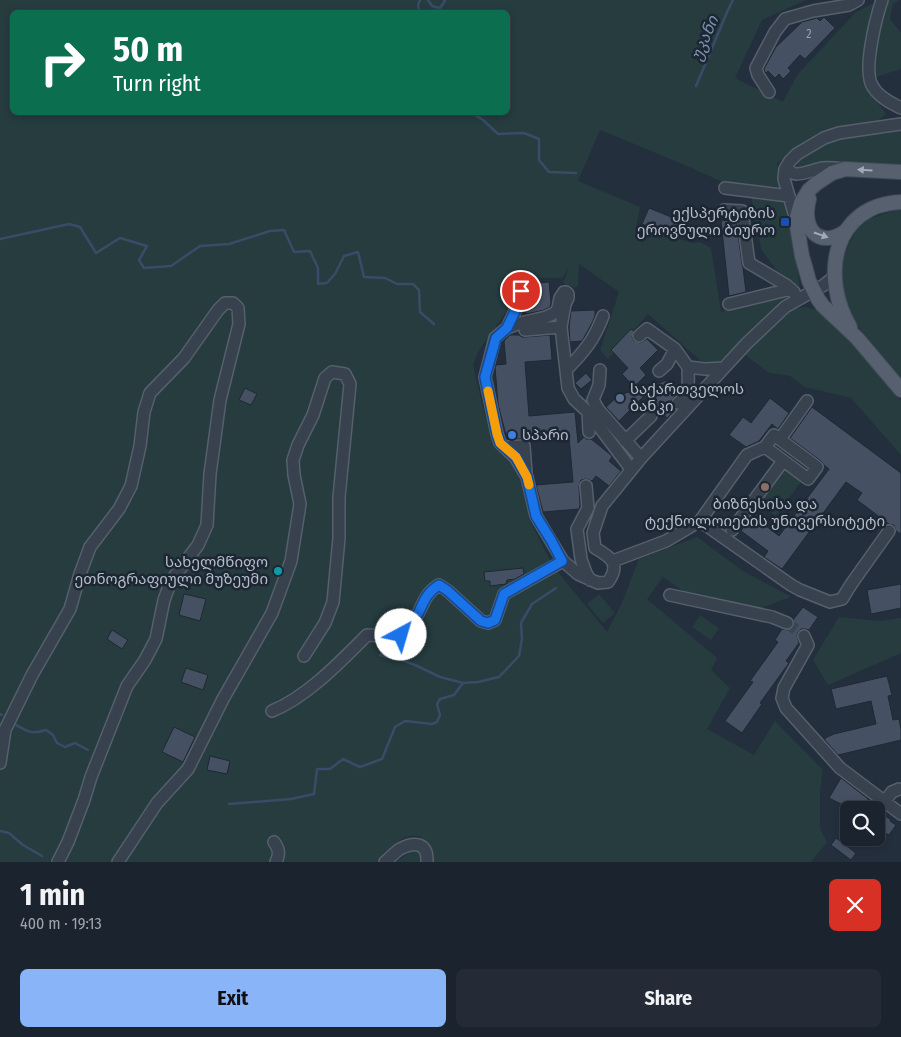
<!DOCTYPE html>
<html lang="en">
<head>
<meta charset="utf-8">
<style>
  :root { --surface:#1b232e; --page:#242b36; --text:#f1f3f6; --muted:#a0a4aa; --line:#39404a; --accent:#8ab4f8 }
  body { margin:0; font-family:"Fira Sans Condensed","Noto Sans Georgian",sans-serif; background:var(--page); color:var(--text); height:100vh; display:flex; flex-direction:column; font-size:19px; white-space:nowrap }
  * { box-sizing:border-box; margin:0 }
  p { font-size:16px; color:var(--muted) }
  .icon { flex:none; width:28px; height:28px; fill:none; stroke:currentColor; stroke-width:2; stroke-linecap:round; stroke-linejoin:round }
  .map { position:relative; height:862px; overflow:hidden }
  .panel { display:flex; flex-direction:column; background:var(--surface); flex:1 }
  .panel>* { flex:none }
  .banner { position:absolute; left:10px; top:10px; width:500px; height:105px; border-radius:8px; box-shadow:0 2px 8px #0003,0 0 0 1px var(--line); background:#0b6e4f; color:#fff; overflow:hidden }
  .buttons { position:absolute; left:840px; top:801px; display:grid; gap:10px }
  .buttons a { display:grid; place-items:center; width:45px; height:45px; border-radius:8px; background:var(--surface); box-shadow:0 2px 8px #0003,0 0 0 1px var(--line); font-size:25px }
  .pin { position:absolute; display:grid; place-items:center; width:42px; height:42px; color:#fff; margin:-21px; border:2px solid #fff; border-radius:50%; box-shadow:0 1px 5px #0007 }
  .me { position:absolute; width:55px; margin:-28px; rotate:39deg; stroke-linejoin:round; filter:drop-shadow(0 0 4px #0008) }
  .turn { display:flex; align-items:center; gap:18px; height:105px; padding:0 20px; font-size:22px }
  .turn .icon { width:65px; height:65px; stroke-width:2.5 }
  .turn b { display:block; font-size:35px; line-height:42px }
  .round { display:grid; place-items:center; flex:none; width:52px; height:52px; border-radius:8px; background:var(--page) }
  .head { display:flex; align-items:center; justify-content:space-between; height:85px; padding:0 20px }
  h1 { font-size:30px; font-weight:700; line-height:38px }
  .action { display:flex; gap:10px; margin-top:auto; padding:10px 20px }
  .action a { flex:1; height:58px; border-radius:8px; background:var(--accent); color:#111; font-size:20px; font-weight:700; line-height:58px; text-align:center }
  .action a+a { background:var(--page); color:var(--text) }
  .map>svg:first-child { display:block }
  .green { fill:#263c3f; fill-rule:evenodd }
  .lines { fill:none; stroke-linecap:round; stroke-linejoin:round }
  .stream { stroke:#394c67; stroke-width:2.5 }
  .building { fill:#455162; stroke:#1f2835 }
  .minor-tunnel { stroke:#3a4453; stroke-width:11; stroke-dasharray:11 5.5; stroke-linecap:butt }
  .minor-casing { stroke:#565f6c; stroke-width:14 }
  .major-casing { stroke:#414a57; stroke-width:16 }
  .minor { stroke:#38414e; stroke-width:11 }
  .major { stroke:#56606e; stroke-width:14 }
  .oneway { fill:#a1aab7 }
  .route-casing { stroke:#114b97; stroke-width:12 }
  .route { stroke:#1a73e8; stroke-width:9 }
  .slow { stroke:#f59e0b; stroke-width:9 }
  .transit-dot { fill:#1a4fb4; stroke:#1d2633; stroke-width:2 }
  .service-dot { fill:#5c6f8a; stroke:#1d2633; stroke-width:2 }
  .shop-dot { fill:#3f7fe0; stroke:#1d2633; stroke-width:2 }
  .education-dot { fill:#8d6e63; stroke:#1d2633; stroke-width:2 }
  .culture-dot { fill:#0f9aa8; stroke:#1d2633; stroke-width:2 }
  .labels { text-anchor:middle; stroke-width:5; stroke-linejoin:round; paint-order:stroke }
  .number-label { font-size:12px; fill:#98a1af }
  .poi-label { font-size:15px; fill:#b4bcc9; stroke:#1d2633; text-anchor:end }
  .water-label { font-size:16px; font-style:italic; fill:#7c92b1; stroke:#1d2633 }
</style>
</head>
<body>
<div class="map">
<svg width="901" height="862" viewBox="0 0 901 862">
  <rect width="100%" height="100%" fill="#242f3e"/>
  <path class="green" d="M0,0H806L762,20L735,78L783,102L797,75L856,12L878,1L866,56V86L886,114L876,122L827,134L777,163L796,259L800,288L777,271L761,249L751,195L685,165L600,130L578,181L640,207L636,227L693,243L700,242L711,248L721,312L749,305L771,285L789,298L719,364L701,361L648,314L608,359L600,350L619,292L579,264L578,286L575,288L568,285H565L563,282L569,268L562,278H525L506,312L479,350L473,365L485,416L493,427L516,469L526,490L531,512L528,517L553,566L607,632L621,605L639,559L697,537L743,571L791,597L758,609L684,592L663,577L647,599L717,658L711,670L730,688L707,729L754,755L775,721L823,770L820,790V829L827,842L811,862H396L409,853L422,837C403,831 388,850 377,862H0ZM12,12H508V112H12Z
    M884,0H899L893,4L890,19L901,33V69L873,78L872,65Z
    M901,128V168L794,174L796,168L799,161L827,141Z
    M901,210V378L852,319L844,297L841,274L845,253L855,231L864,223L869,219L890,212Z
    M807,307L827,314L901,401V455L851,398L805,387L790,376L769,373L744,354L793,309Z
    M784,466L803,479L776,516L757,502Z
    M599,594L615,613L603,623L587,604Z
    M700,615L719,628L711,640L692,627Z
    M839,617L879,621L901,618V653L828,685L813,660Z"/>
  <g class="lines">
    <path class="stream" d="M428,0L432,6L440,8L445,1L444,0
      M419,12L418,5L420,0
      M696,86L728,10L733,0
      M470,112L483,120L498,134L524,133L539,139V160L549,172L576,173
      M0,239L69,224L80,227L96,253L120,238L147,246L139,260L144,268L171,266L200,246L229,244L270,231L284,230L294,252L310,251L318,268V284L327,283L335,274L344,256L358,252L364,277L385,278L397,284H413L419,290L420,312L434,324
      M380,655L402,660L415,665L440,677L463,683
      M0,714L2,715
      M13,723C26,731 31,735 46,730L53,735L57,743L65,747L75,743L88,750
      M229,804L291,799L314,794L317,769H330L343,759L360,767L382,759L395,727L405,721L432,724L437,722L440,715L437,704L440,699L454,695L463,683L478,682L499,677L519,656L522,639L521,623L532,604L556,588
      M0,831L9,833L23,845L42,856"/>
  </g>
  <path class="building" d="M824,17L835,28L805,59L800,55L788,68L791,71L783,79L779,74L775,78L768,71L766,73L765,72L764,69L776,47L802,22L817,18L820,21Z
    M649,208L698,228L693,240L667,229L665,234L642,224Z
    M736,219L742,264L743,268L746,292L729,296L721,221Z
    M549,282L551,303L550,307L544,310L526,314L525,307L529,293L528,284Z
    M595,310V315L593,321L582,341L570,342L569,327L571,311Z
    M631,329L634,331L632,337L634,341L640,343L647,339L658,350L640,368L646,375L634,387L622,374L628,368L611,350Z
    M510,335H519L522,337H526L550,335L552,360L525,362L529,416L575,412L578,443L584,437L586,439H591L611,455L612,457L609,461L621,471L609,486L596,476L592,481L586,479L581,480L579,486L580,506L579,509L543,512L536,485L573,482L569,436L527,439H507L498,404L495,367L496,365L506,364L504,341Z
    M586,373L592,380L581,389L575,383Z
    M668,380L680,386L677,394L671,401L667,402L675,410L667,418L644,396L619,421L606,407L619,395Z
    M245,388L257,394L251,405L239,400Z
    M770,398L789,413L778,429L772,424L759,441L746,447L729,435L743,417L751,423Z
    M812,407L901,473V534L896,531L894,525L889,524L857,500L862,493L846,482L782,569L764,557L768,551L741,531L752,515L779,536L829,469L824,465L821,461L790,438Z
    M523,568L524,574L515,579L507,580L506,584L490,586V581H485L484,572Z
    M901,584V608L871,614L867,590Z
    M184,594L206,599L200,621L179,615Z
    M803,607L818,617L809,630L805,629H801L798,632L797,636L799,643L786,661L789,663L760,703L762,704L742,733L725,721L753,682L750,681L778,642L775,640L782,629L788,630L792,629L794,625L793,620Z
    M112,630L128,640L122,649L107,639Z
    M186,668L208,675L203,690L181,682Z
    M887,676L892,695L888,696L893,720L899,719L901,729V740L838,755L825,740V738L834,734L876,724L871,701L836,709L831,689Z
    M174,727L195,737L183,762L162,752Z
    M210,756L230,761L227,774L207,770Z
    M841,778L867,798L876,809L891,820L890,821L896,825L889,835L883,832L881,836L876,833V810H849L847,807L829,798Z
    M836,838L856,853L851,860L831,845Z"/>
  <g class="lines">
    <path class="minor-tunnel" d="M787,623L804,636"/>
    <defs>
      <path id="minor" d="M882,0C876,18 862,72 873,87C879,97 891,103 901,108
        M769,92L758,75L756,68L775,32L785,19L813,11L849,5L858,0
        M787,166C791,182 812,169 823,168C829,167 836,168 843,169
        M725,188L789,196
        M724,210L742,211L749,263L786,285L794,292L797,300
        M796,220L784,179L785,169L790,161L797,154L824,138L839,133L901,124
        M729,304L791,289
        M507,328L517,307L521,291
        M525,330L561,327
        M639,336L647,329L675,349L688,367L705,369L723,368
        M566,370C584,352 594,340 603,316
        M600,370L599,385L593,400L598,409L641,458
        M659,371L667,364L675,349
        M678,403C691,394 688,381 688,367
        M588,412L589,432
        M780,439L807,401
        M625,441L651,416
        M504,447L524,446L526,473
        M631,469L588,412L574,399L568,388L561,327L565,304L568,298V294L566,292H564L560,298L558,308L555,313L546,317L520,323L507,328L495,338L485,377L497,434L500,443L515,457L527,477L536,516L563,561L578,574L598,583L608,582C621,564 611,557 595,548L593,533L602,506L641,458L746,344L785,307L824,285L834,277
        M586,486L588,508L577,529L581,559L586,573L590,580
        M700,521L791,585L800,590L830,602L842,599L852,583L889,531
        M732,530L783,461
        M613,561L666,541L700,521L747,455L765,447L774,435L817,467L808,479L765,447
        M670,595L772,617L787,623
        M804,636L808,645L784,688L782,698L786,708L840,768L901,814
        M272,711C307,697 341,661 367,635L385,636L401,635C405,630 411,625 415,619C424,605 423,595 439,585L448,591L481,621L488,623L495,620L504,594L563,561
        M0,763L5,730L32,675L70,609L80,574L90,547L119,509L131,486L140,446L144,412L150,393L184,358L218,310L225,303H233L238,308L239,324L220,400L210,474L207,525L198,545L171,581L164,600L156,639L145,660L127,686L91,777L84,800L68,842L58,862
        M884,802L892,792L899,789
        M274,842C279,849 280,854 276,862
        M118,862L157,803L188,769L223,699L272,613L291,561L300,504L294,475L293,460L298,445L313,415L325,378L332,372L345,374L350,384L339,497V538L333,602L325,623L304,656
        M385,862C390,858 395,852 400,849C415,841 428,843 427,862"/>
      <path id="major" d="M901,172L845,169L832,173L817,183L809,190L801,203L796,220L802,256L806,270L809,281L818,299L823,306L857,338L901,390
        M809,199C801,228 818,250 846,231
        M850,327C820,276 833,205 901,202"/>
    </defs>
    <use href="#minor" class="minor-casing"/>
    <use href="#major" class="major-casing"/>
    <use href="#minor" class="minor"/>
    <use href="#major" class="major"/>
  </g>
  <defs><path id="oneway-solid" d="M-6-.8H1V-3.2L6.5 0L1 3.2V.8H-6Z" transform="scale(1.25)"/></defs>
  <g class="oneway">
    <use href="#oneway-solid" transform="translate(865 170) rotate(-176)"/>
    <use href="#oneway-solid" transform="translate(821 235) rotate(19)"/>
  </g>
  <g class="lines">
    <defs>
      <path id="route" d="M401,635C405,630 411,625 415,619C424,605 423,595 439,585L448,591L481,621L488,623L495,620L504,594L562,561L551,540L536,516L527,477L516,457L500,443L497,434L485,377L496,338L507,328L517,307L521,291"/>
    </defs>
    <use href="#route" class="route-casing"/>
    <use href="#route" class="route"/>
    <path class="slow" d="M488,391L497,434L500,443L516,457L527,477L529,485"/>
  </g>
  <rect class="transit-dot" x="780" y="217" width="10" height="10" rx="2.5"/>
  <circle class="service-dot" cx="620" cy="398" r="5"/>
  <circle class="shop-dot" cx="512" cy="435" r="5"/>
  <circle class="education-dot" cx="765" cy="487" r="5"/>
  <circle class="culture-dot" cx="278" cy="571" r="5"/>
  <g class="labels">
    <g class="number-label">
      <text x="809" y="38">2</text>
    </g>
    <g class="poi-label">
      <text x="775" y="218">ექსპერტიზის<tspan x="775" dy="17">ეროვნული ბიურო</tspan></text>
      <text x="630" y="394" text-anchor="start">საქართველოს<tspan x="630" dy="17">ბანკი</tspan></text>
      <text x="522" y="440" text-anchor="start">სპარი</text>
      <text x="765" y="509" text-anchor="middle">ბიზნესისა და<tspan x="765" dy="17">ტექნოლოიების უნივერსიტეტი</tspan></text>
      <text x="268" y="567">სახელმწიფო<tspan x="268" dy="17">ეთნოგრაფიული მუზეუმი</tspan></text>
    </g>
    <g class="water-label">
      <text transform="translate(704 38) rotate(-67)" y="6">უკანი</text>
    </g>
  </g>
</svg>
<div class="buttons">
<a><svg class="icon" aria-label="search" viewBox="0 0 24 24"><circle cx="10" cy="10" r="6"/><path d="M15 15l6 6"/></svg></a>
</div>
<div class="pin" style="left:521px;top:291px;background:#d93025"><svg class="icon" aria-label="arrive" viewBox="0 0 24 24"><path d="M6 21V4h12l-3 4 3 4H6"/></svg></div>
<svg class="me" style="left:401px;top:635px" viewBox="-20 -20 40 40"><circle r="19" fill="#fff"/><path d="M0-13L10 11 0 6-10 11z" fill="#1a73e8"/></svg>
<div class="banner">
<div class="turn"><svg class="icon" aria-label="right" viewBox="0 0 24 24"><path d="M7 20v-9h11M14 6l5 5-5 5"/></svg><div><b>50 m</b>Turn right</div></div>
</div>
</div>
<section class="panel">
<div class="head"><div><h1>1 min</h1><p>400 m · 19:13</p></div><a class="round" style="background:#d93025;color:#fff"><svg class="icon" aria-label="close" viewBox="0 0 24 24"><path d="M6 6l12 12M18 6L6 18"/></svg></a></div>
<div class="action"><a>Exit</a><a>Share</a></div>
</section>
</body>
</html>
